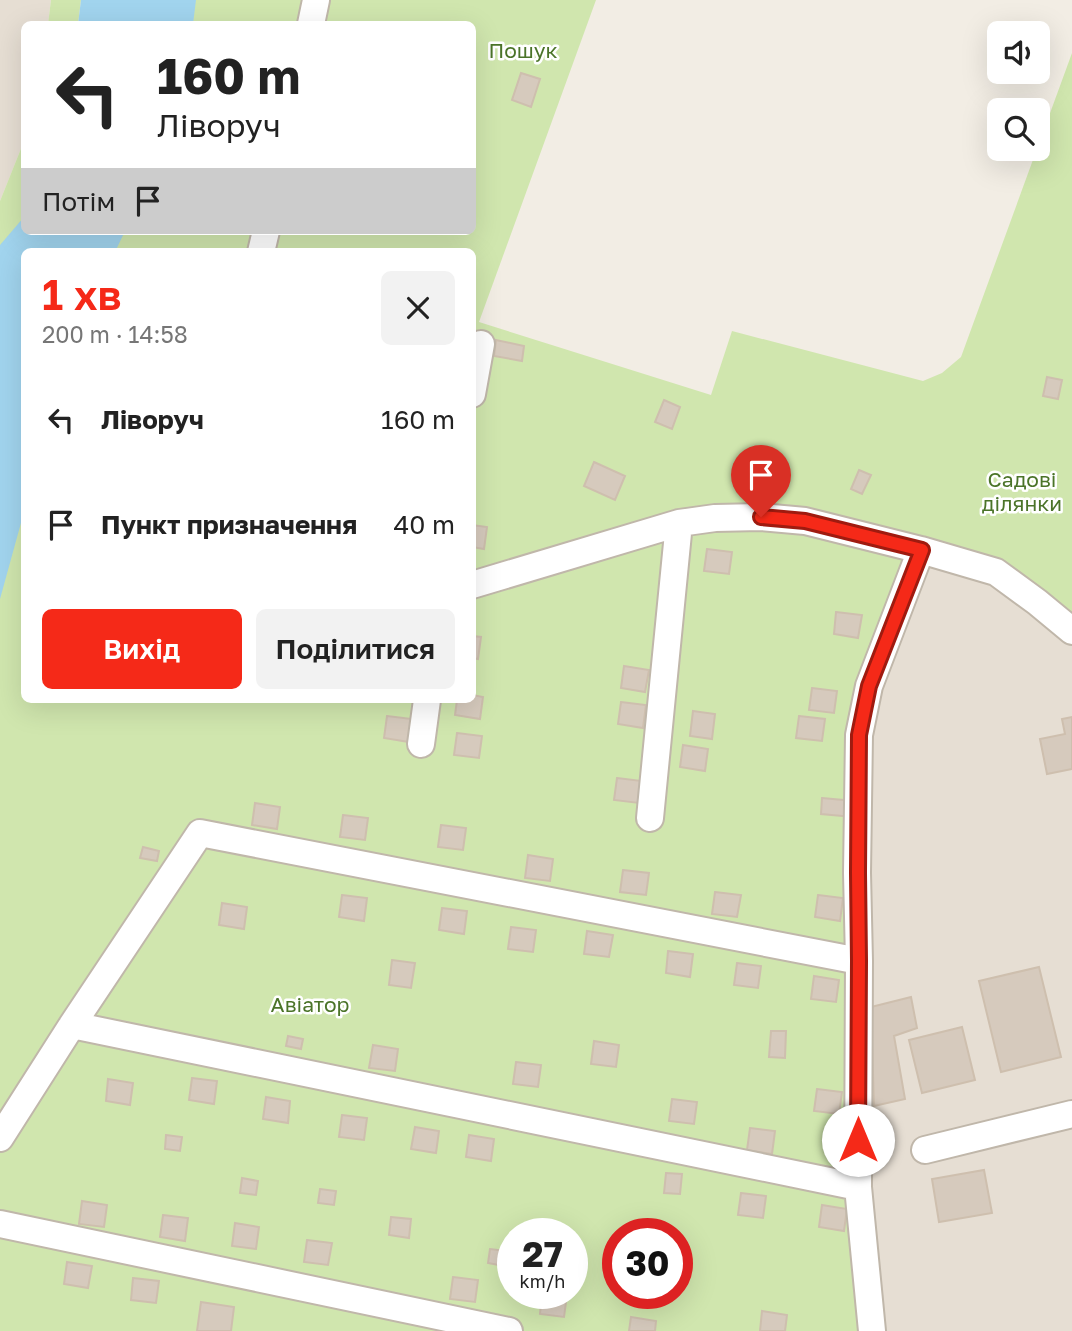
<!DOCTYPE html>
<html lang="uk">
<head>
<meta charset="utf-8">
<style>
  :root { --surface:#fff; --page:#f2f2f2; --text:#222; --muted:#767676; --accent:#f52918 }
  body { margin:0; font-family:"Golos Text",sans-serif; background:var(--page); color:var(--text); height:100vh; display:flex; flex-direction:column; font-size:26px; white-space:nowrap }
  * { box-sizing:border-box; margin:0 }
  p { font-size:23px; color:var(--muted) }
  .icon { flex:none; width:38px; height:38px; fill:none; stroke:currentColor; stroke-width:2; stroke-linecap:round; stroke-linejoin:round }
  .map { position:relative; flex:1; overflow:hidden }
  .drawer { position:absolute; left:21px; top:248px; width:455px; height:455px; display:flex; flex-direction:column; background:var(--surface); border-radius:10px; box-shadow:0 7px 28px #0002 }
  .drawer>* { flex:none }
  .hud { position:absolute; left:21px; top:21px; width:455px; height:214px; border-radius:10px; box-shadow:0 7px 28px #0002; background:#fff; color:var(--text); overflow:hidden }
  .tools { position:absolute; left:987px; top:21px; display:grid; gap:14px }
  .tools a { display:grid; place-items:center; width:63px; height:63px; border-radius:10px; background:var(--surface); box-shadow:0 7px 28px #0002; font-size:35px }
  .speed { position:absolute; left:497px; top:1218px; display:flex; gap:14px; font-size:35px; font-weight:700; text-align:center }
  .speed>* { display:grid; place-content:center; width:91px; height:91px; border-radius:50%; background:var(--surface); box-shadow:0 7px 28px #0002; line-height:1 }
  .speed small { font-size:18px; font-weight:400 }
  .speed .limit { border:10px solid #d22; background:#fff; color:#111 }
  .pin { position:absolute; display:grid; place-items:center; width:60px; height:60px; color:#fff; margin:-72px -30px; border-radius:50% 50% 50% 0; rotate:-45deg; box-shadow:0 0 7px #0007 }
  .pin .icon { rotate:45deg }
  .me { position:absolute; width:77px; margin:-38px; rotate:0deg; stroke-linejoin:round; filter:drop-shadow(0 0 5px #0008) }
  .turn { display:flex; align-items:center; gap:24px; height:147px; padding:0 21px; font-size:32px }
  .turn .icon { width:91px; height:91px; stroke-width:2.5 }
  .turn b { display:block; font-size:49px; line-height:60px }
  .then { display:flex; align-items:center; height:66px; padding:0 21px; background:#0003; gap:14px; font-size:26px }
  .round { display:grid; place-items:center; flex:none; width:74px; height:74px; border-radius:10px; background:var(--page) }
  .summary { display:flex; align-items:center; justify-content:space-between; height:119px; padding:0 21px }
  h1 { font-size:42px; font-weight:600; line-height:52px; color:var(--accent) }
  .primary-button { display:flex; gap:14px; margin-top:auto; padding:14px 21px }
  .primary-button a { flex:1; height:80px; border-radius:10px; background:var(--accent); color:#fff; font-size:28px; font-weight:600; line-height:80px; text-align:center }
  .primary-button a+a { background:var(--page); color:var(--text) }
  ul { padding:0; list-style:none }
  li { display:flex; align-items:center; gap:21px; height:105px; padding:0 21px }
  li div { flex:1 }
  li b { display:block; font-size:26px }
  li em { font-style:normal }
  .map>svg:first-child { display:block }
  .residential { fill:#e6ded3 }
  .green { fill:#d0e6ae; fill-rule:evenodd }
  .water { fill:#a1d4ee }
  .building { fill:#d6cabd; stroke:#cebfae; stroke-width:2 }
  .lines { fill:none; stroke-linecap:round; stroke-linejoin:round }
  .minor-casing { stroke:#c0b7aa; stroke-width:30 }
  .minor { stroke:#fff; stroke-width:26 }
  .route-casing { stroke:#9f1b10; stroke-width:18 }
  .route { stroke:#f52918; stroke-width:12 }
  .labels { text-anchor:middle; stroke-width:5; stroke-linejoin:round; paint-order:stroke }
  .park-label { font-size:21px; fill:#4b7429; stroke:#fff }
</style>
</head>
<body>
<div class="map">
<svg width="1072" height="1331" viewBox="0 0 1072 1331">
  <rect width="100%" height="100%" fill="#f2ede4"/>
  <path class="residential" d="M0,0H51L48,24H24V141L0,201Z
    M921,550L996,572L1072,631V1331H872L859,735Z"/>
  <path class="green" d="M51,0H81L78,24H48Z
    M179,0H596L479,322L711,395L732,331L923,381L942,373L961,357L1072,53V619L922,550L859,735L872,1331H0V443L24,393V700H472V252H88L99,231H472V24H177ZM513,1234H572V1293H513ZM618,1234H677V1293H618Z
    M24,141V252L0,269V201Z"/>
  <path class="water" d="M81,0H196L193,24H78Z
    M24,217V231H125L115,252H24V512L0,599V245Z"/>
  <path class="building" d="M521,73L540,79L531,107L512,100Z
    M496,340L524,346L522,361L494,356Z
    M1047,377L1062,380L1058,399L1043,396Z
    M664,400L680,407L672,429L655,422Z
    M594,462L625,476L615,500L584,486Z
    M859,470L871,475L862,494L851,489Z
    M472,525L487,527L484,549L472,547Z
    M707,549L732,552L729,574L704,571Z
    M836,612L862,615L858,638L834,634Z
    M472,636L481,637L478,659L472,658Z
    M624,666L649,670L645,692L621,688Z
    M812,688L837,691L834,713L809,710Z
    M472,695L483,697L480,719L455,715L457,700H472Z
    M621,702L646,705L643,728L618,724Z
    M693,711L715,714L712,739L690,736Z
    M387,716L412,719L409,742L384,738Z
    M799,716L825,719L822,741L796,738Z
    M1072,717V769L1047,774L1040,739L1065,734L1062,719Z
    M457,733L482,736L479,758L454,755Z
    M683,745L708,749L705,771L680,767Z
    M617,778L642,781L639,803L614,800Z
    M822,798L854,801L853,817L821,814Z
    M255,803L280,807L277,829L252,825Z
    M343,815L368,818L365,840L340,837Z
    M441,825L466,828L463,850L438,847Z
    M143,847L159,851L157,861L140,858Z
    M528,855L553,859L550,881L525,878Z
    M623,870L649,873L646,895L620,892Z
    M715,892L741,895L737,917L712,914Z
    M342,895L367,898L364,921L339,917Z
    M818,895L843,898L840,921L815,917Z
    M222,903L247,907L244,929L219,925Z
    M442,908L467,911L464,934L439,930Z
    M511,927L536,930L533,952L508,949Z
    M587,931L613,935L609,957L584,954Z
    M668,951L693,954L690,977L666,973Z
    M392,960L415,963L411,988L389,985Z
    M737,963L761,966L758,988L734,985Z
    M1039,967L1061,1057L1001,1072L979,981Z
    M814,976L839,980L836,1002L811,999Z
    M911,997L917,1028L894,1036L905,1099L874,1106L871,1007Z
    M962,1027L975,1080L922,1093L909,1040Z
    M771,1031H786L785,1058L769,1057Z
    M288,1036L303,1039L301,1049L286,1046Z
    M594,1041L619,1045L616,1067L591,1064Z
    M373,1045L398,1049L395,1071L369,1068Z
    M516,1062L541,1065L538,1087L513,1084Z
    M192,1078L217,1081L214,1104L189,1100Z
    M108,1079L133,1083L130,1105L106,1101Z
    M817,1089L842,1092L839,1114L814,1111Z
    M266,1097L290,1101L288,1123L263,1119Z
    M672,1099L697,1102L694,1124L669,1121Z
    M342,1115L367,1118L364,1140L339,1137Z
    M415,1127L439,1131L436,1153L411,1149Z
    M750,1128L775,1131L772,1154L747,1150Z
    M166,1135L182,1137L180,1151L165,1149Z
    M469,1135L494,1139L491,1161L466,1157Z
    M984,1170L992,1213L939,1222L932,1179Z
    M666,1173L682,1174L680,1194L664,1193Z
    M242,1178L258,1181L256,1195L240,1193Z
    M320,1189L336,1191L334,1205L318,1203Z
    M741,1193L766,1196L763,1218L738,1215Z
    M82,1201L107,1205L104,1227L79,1224Z
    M822,1205L847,1209L844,1231L819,1227Z
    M163,1215L188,1218L185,1241L160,1237Z
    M391,1217L411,1219L409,1238L389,1235Z
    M235,1223L259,1227L256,1249L232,1246Z
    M307,1240L332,1243L328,1265L304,1262Z
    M490,1249L506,1251L504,1266L488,1263Z
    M67,1262L92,1266L88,1288L64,1284Z
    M453,1277L478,1280L475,1302L450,1299Z
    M133,1278L159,1281L156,1303L131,1300Z
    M542,1293L567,1295L564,1317L540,1314Z
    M201,1302L234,1307L231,1331H197Z
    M762,1311L787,1315L785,1331H760Z
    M631,1317L656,1321L655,1331H629Z"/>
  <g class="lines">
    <defs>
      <path id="minor" d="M311,24L316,0
        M261,252L266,231
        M472,394L481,344
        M472,585L679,523L715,518L761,517L805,521L921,550L996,572L1037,602L1072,631
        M421,744L427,700
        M650,818L679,523
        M72,1025L858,1187
        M0,1138L72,1025L200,833L859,961
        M925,1150L1072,1114
        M0,1224L509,1331
        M872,1331L858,1187L859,961L857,873L859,735L869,686L921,550"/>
    </defs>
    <use href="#minor" class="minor-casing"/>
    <use href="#minor" class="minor"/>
  </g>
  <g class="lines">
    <defs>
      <path id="route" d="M761,517L805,521L922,550L869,686L859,735L858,873L859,961L858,1140"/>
    </defs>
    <use href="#route" class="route-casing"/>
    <use href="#route" class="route"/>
  </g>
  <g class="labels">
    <g class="park-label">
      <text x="523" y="58">Пошук</text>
      <text x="1022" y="487">Садові<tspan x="1022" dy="24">ділянки</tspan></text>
      <text x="310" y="1012">Авіатор</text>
    </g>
  </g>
</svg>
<div class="tools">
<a><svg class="icon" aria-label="sound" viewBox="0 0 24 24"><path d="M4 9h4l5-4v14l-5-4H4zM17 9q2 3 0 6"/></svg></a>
<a><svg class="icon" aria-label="search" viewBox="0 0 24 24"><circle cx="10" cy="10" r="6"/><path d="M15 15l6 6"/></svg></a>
</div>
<div class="speed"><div>27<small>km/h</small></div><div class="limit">30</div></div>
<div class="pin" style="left:761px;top:517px;background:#d93025"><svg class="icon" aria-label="arrive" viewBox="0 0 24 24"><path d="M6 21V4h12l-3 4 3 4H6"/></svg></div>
<svg class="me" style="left:858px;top:1140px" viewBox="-20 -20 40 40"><circle r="19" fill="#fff"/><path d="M0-13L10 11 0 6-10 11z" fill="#f52918"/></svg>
<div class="hud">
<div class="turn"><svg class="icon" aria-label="left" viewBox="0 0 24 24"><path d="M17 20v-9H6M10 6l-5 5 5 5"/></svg><div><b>160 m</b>Ліворуч</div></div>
<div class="then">Потім<svg class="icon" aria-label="arrive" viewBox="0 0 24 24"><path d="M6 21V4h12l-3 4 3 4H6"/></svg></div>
</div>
<section class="drawer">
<div class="summary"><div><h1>1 хв</h1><p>200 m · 14:58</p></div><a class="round"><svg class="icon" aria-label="close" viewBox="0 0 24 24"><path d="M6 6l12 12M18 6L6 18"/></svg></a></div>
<ul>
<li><svg class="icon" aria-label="left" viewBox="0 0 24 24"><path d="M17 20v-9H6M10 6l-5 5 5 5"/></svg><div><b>Ліворуч</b></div><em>160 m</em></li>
<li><svg class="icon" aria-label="arrive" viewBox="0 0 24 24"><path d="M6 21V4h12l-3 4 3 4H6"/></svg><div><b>Пункт призначення</b></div><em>40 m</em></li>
</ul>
<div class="primary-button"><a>Вихід</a><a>Поділитися</a></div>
</section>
</div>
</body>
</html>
